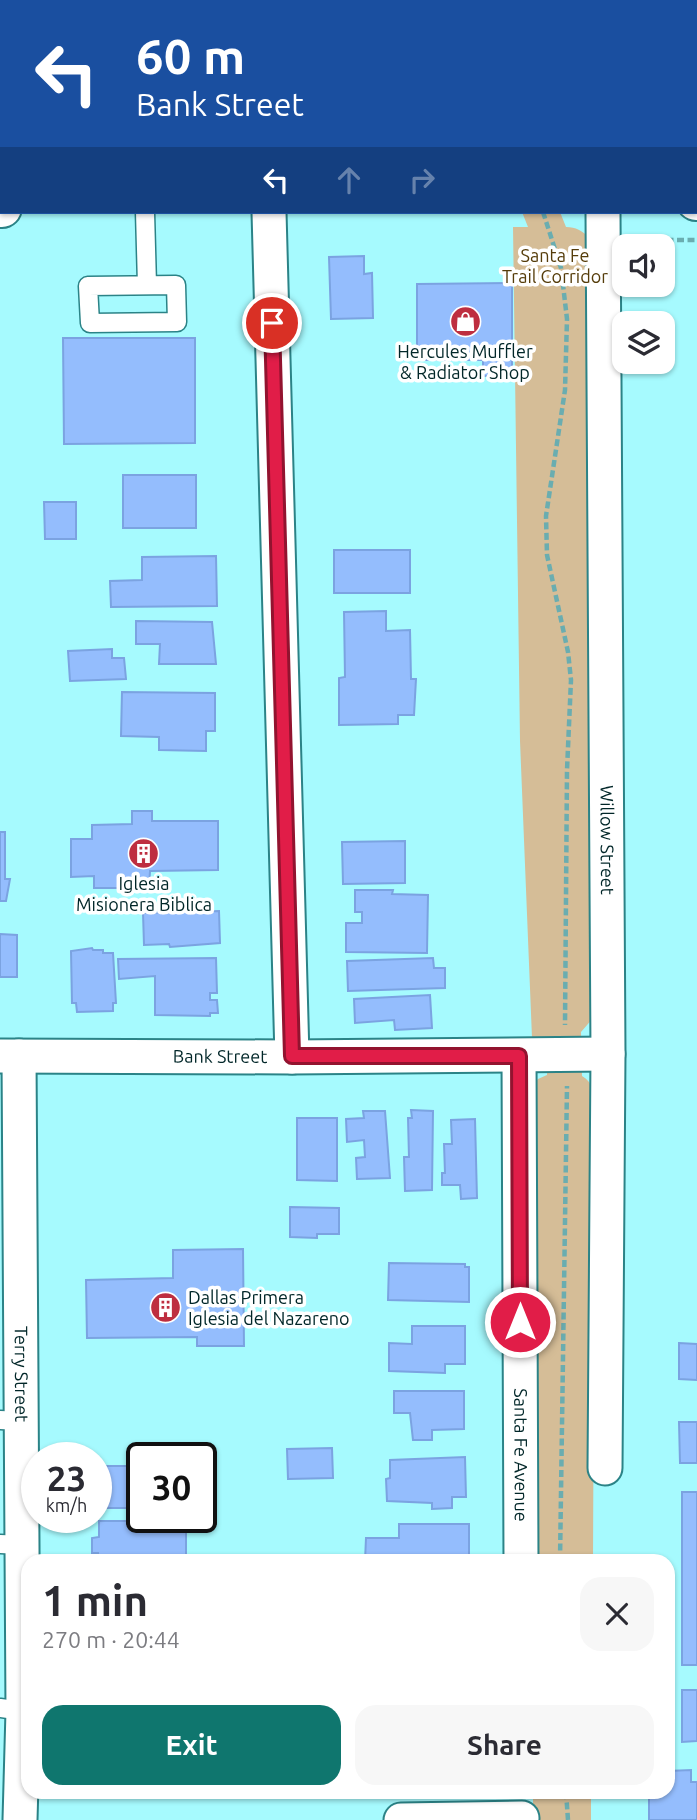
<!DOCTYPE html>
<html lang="en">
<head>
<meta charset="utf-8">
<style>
  :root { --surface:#fff; --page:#f7f7f7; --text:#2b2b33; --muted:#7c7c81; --accent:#0f766e }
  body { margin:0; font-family:Ubuntu,sans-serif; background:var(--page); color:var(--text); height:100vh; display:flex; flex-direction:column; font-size:26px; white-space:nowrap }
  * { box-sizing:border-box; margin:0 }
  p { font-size:23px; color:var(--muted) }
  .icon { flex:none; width:38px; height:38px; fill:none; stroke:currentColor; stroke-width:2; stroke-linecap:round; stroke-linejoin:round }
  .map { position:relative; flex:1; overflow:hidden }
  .drawer { position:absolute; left:21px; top:1554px; width:654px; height:245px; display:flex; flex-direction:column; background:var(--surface); border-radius:21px; box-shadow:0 2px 5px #0004 }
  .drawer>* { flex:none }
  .top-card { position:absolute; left:0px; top:0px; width:698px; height:214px; box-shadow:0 2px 5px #0004; background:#1a4fa0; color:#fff; overflow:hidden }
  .fabs { position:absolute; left:612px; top:234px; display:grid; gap:14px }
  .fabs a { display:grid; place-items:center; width:63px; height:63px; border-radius:14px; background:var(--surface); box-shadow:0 2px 5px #0004; font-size:35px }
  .speed { position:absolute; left:21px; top:1442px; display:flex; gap:14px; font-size:35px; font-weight:700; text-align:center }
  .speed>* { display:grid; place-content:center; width:91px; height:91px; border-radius:50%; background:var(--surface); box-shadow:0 2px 5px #0004; line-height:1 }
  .speed small { font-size:18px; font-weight:400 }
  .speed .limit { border:4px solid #111; border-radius:10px; background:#fff; color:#111 }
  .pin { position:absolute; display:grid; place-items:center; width:60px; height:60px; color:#fff; margin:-30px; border:4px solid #fff; border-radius:50%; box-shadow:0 2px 7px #0007 }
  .me { position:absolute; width:77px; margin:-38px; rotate:0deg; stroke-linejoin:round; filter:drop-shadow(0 0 5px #0008) }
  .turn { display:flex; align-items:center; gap:24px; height:147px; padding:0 21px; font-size:32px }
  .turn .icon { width:91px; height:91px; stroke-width:2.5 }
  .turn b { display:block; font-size:49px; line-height:60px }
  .lanes { display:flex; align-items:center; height:66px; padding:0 21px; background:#0003; justify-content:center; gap:35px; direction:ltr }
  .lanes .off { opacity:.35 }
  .round { display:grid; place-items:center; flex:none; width:74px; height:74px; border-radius:21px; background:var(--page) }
  .summary { display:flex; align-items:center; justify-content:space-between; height:119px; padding:0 21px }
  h1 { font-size:42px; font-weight:600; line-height:52px }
  .primary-button { display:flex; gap:14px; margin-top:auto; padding:14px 21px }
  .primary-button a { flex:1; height:80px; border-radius:21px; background:var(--accent); color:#fff; font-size:28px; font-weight:600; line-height:80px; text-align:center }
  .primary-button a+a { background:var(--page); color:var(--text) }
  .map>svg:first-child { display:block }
  .green { fill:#d5bd97 }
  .building { fill:#94bdfd; stroke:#7ba3e1; stroke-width:2 }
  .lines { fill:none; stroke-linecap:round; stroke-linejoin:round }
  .service-casing { stroke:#2b8387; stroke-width:21 }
  .minor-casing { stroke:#2b8387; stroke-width:37 }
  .tertiary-casing { stroke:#2b8387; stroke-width:42 }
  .path { stroke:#6aadb0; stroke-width:4.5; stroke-dasharray:7 3.5; stroke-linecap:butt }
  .service { stroke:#fff; stroke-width:18 }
  .minor { stroke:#fff; stroke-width:33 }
  .tertiary { stroke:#fff; stroke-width:38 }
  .route-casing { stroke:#92132f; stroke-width:18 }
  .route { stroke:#e11d48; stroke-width:12 }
  .labels { text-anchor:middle; stroke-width:7; stroke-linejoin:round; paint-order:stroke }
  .park-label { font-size:18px; fill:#553c0a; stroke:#fff }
  .poi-label { font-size:18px; fill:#012628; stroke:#fff }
  .street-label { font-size:18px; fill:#012628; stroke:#fff }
</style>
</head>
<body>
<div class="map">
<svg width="697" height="1820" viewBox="0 0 697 1820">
  <rect width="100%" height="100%" fill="#a6fafe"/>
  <path class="green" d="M522,212H560L566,227C576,227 582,231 589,237L594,1017L581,1032L582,1076C593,1082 593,1092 595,1103L593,1561H533L535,1083L538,1079L547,1075L548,1044L534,1042L532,1038L520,741L513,227H528Z
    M533,1792H591V1820H533Z"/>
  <path class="building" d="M39,0H225V2H39Z
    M229,0H354V2H229Z
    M364,256V274L372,273L373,318L331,319L329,257Z
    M512,283V376H483V360H417V284Z
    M63,338H195V443L64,444Z
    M123,475H196V528H123Z
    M44,502H76V539H45Z
    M334,550H410V593H334Z
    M216,556L217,606L111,607L110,581L142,580V557Z
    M386,611V631L410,630L411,679H416L414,715H398V724L339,725V678L345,677L344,612Z
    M136,621L212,622L216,664H159L160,644H136Z
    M112,649V658H124L126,679L70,681L68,651Z
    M122,692L215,693V731H206V751L159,750V737L121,736Z
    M132,811H152V821H218V870L150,871L149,888H94V876L71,877V839H92V825L132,824Z
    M0,832H5V879H10L6,901H0Z
    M405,841V883L343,884L342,842Z
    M355,890H393L392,894L428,895L427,953L346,952V923H362V912H355Z
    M219,911L220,943L170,947L169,944L144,945L143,913Z
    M0,934L17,935V977H0Z
    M92,948L93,950H103V953H113L116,1003H113V1011L77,1012L76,1003H72L71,951Z
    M216,958L217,993H210V1000H217L218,1013H210V1016L155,1015V976L119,979L118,959Z
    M433,958L434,968H445V988L348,991L347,961Z
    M430,995L432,1028L395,1030L394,1020L355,1023L354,999Z
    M411,1110L433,1111L432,1190L405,1191L404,1157H409L408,1118H412Z
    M363,1111H385L390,1178L357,1179L356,1158L365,1157L364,1140L347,1142L346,1119L364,1118Z
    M297,1118H337V1181L297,1180Z
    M475,1119L477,1198L461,1199L460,1185H442V1173H445L444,1144H452L451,1120Z
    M290,1207L339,1208V1234H317V1238L290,1237Z
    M243,1249L244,1346H197V1337L87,1338L86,1280L173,1278V1250Z
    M389,1263L465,1264V1267H469V1302L388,1300Z
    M412,1326H465V1364H445V1373L389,1371V1343L412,1344Z
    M679,1343L697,1344V1380L679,1379Z
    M394,1391H464V1429L432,1430V1440H413L410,1413H394Z
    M679,1422H697V1463H680Z
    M332,1448L333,1478L288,1479L287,1449Z
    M465,1457L466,1497H452V1508L432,1509V1503L387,1501L386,1479L390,1478V1460Z
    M96,1466H142V1508H103V1505H96Z
    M682,1492H697V1665H682Z
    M99,1521H186V1561H98V1553H92V1538L99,1537Z
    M399,1524H469V1561L399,1559H390V1561H365L366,1538H399Z
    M682,1690H697V1741L682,1742Z
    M691,1770V1782H697V1820H649V1792H668V1771Z"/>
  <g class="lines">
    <defs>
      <path id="service" d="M145,212L147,285
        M176,285L177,322L90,323L88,286Z
        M0,1420L22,1421
        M0,1544L22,1545
        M0,1708L23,1711"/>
      <g id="minor">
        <path d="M600,0V2"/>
        <path d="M458,2V0"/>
        <path d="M269,212L292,1057"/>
        <path id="s1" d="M603,212L608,1054L605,1468"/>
        <path id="s2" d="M0,1056L292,1057L608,1054"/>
        <path id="s3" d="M19,1056L23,1711L20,1820"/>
        <path id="s4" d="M519,1056L521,1561"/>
        <path d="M401,1820L522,1818"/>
      </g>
      <path id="tertiary" d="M696,201H697
        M0,208H2"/>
    </defs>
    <use href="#service" class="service-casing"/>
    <use href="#minor" class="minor-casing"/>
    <use href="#tertiary" class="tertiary-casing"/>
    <path class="path" d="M537,2L538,0
      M543,212L561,268L567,319L565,390L546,516L547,555L568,652L571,680L567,770L565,1025
      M635,240H697
      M560,1561L567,1086
      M566,1792L568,1820"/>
    <use href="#service" class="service"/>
    <use href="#minor" class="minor"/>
    <use href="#tertiary" class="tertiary"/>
  </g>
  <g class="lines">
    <defs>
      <path id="route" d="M272,323L292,1056H519L520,1322"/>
    </defs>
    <use href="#route" class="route-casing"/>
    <use href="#route" class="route"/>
  </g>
  <defs>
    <symbol id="shop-disc" viewBox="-11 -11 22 22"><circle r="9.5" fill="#be2e40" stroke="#fff"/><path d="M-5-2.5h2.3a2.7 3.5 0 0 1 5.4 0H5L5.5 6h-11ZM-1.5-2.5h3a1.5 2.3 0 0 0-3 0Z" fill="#fff"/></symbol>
    <symbol id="building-disc" viewBox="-11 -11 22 22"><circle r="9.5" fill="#be2e40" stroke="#fff"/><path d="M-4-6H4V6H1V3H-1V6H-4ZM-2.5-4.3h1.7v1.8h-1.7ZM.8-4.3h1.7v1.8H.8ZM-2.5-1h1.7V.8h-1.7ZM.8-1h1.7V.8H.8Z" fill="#fff"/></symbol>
  </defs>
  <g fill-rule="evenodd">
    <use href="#shop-disc" x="448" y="304" width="35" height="35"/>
    <use href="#building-disc" x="126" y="836" width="35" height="35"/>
    <use href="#building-disc" x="148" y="1290" width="35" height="35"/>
  </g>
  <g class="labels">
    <g class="park-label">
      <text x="555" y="262">Santa Fe<tspan x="555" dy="21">Trail Corridor</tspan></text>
    </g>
    <g class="poi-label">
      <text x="465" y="358">Hercules Muffler<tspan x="465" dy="21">&amp; Radiator Shop</tspan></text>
      <text x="144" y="890">Iglesia<tspan x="144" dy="21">Misionera Biblica</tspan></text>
      <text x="188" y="1304" text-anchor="start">Dallas Primera<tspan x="188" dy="21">Iglesia del Nazareno</tspan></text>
    </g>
    <g class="street-label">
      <text dy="6" stroke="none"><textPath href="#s1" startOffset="628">Willow Street</textPath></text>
      <text dy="6" stroke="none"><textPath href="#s2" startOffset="220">Bank Street</textPath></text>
      <text dy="6" stroke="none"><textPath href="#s3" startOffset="318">Terry Street</textPath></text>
      <text dy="6" stroke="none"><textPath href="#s4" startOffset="399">Santa Fe Avenue</textPath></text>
    </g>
  </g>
</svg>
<div class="fabs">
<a><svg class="icon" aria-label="sound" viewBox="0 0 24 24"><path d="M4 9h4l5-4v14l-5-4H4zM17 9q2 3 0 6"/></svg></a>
<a><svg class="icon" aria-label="layers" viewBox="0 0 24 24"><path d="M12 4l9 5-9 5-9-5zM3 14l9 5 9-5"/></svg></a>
</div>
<div class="speed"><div>23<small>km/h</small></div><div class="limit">30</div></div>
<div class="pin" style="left:272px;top:323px;background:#d93025"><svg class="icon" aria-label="arrive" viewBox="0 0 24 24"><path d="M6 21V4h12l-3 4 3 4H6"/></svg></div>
<svg class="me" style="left:520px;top:1322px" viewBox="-20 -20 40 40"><circle r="17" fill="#e11d48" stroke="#fff" stroke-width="3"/><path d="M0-11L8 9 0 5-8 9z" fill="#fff"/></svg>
<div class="top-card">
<div class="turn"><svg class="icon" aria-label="left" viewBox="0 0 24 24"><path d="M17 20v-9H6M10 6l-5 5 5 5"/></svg><div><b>60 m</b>Bank Street</div></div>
<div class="lanes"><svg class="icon" aria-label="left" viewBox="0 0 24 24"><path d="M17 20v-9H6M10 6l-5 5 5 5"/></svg><svg class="icon off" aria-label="ahead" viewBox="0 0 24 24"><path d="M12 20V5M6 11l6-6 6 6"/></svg><svg class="icon off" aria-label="right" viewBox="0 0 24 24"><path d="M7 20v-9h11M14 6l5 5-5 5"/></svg></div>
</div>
<section class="drawer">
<div class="summary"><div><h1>1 min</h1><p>270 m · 20:44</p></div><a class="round"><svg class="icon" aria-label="close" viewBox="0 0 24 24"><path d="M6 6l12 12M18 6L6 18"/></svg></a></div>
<div class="primary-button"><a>Exit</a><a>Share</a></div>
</section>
</div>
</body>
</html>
